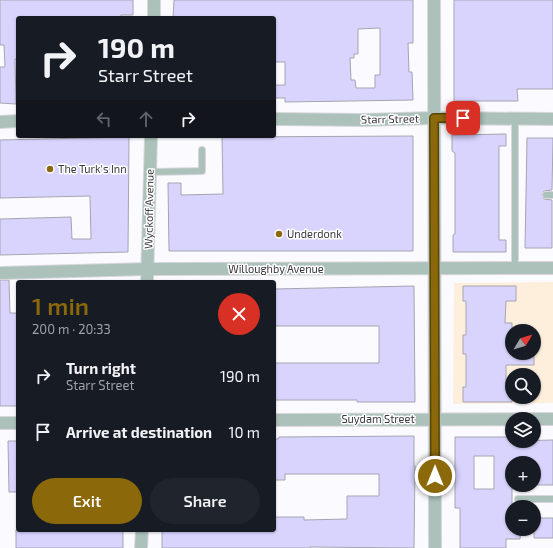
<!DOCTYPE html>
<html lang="en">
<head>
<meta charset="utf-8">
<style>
  :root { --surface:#171b24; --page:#20242c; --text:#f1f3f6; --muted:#9ea1a6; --accent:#8b690a }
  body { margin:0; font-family:"Exo 2",sans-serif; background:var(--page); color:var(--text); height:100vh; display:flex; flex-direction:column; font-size:15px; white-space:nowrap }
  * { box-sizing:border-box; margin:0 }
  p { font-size:13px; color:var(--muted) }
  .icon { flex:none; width:22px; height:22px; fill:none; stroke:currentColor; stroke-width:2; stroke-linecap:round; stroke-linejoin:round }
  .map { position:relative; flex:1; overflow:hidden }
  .side { position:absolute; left:16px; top:280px; width:260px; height:252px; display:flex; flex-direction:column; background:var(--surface); border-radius:4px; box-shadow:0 1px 3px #0004 }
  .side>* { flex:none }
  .top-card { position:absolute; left:16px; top:16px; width:260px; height:122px; border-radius:4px; box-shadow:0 1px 3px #0004; background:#171b24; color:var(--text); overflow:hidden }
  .needle { width:26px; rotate:52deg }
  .controls { position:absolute; left:505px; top:324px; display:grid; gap:8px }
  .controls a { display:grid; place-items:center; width:36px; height:36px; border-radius:50%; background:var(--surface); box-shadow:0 1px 3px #0004; font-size:20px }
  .pin { position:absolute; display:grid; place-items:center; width:34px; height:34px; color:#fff; margin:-17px; border-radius:8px; box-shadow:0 2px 6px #0006 }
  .me { position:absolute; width:44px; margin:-22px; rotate:0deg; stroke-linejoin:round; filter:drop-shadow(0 0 3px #0008) }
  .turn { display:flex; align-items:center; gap:14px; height:84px; padding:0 16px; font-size:18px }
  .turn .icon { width:52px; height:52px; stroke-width:2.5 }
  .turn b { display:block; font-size:28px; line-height:34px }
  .lanes { display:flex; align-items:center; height:38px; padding:0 16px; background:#0003; justify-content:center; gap:20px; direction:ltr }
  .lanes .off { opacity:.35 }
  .round { display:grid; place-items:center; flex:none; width:42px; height:42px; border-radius:21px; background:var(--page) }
  .headline { display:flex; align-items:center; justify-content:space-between; height:68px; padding:0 16px }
  h1 { font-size:24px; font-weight:600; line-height:30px; color:var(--accent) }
  .cta { display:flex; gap:8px; margin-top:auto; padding:8px 16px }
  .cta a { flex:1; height:46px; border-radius:24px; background:var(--accent); color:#fff; font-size:16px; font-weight:600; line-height:46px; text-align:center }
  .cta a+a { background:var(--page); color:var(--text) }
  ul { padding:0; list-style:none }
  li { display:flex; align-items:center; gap:12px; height:56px; padding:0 16px }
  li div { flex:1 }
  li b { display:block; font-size:15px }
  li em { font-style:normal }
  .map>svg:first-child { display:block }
  .education { fill:#feefdc; fill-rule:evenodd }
  .building { fill:#d8d4fe; stroke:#a5a4af; fill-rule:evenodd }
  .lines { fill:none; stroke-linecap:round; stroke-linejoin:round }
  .service-casing { stroke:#d8d8dc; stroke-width:8 }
  .minor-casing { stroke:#d8d8dc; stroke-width:14 }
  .service { stroke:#abc1ba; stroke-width:6 }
  .minor { stroke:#abc1ba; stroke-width:12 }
  .route-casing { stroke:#5a4406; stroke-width:10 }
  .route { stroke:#8b690a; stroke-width:7 }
  .poi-dot { fill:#8b690a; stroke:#fff; stroke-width:1.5 }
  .labels { text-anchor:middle; stroke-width:3; stroke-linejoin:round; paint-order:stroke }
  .street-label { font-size:11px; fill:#38373c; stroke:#fff }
  .poi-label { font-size:11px; fill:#38373c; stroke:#fff; text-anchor:start }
</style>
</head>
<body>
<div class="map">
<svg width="553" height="548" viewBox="0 0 553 548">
  <rect width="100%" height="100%" fill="#fbfbff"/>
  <path class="education" d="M553,282V403L453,404L454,283ZM512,331H534V353H512ZM512,375H534V397H512Z"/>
  <path class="building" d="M0,0H133V15H121V18H18V59H15L16,104L0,103V67H5L4,45H0Z
    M174,0H413V43H408L409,72H412L413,100L285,102V98H274V85H285V62H274V18H173ZM380,28V75H375V88H356L355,80H351L350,58H354V54H358V29Z
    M454,0H553V89H517L518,101H454Z
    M506,134V146H499V240H506V252H453V235L455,234V153L452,151V135Z
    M413,136V251H169L168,183H181V195L223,194L222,137Z
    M129,137L128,252L0,255V219L71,217L72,239H91L90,196L0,198V140Z
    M527,138H553L552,190L544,191L542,195L544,199L552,200V248H525Z
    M0,280H9L10,313H18V406H0Z
    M414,286L415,402H357V400H274V363H379V326H274V289Z
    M463,286H516V301H506L505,323H512V353H534V365H506V387H512V402H463V387H466V354H463V335H466V301H463Z
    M414,436V466H415L414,548L310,547V548H162V530H274V517H304V520L347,519V496H379V474H285V480H274V439H278L279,437Z
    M455,437H512V441L553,440V485H534V463H512V529H521L520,539H506V548H460V508H455ZM474,456H494V489H474Z
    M8,441H18V492H9Z
    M534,518H553V538H534Z
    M16,530H123V548H16Z"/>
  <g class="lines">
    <defs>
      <path id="service" d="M150,172L202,171V150
        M546,195H553
        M515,268V119
        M518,499H553"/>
      <path id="minor" d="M434,0L435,548
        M154,18V0
        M274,119L362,120L434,118L553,119
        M0,122L18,121
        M0,273L148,269L553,268
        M147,282L151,136
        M274,420L553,419
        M0,423H18
        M141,548L142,530"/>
    </defs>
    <use href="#service" class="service-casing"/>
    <use href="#minor" class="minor-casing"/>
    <use href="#service" class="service"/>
    <use href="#minor" class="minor"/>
  </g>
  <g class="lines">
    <defs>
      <path id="route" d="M435,476L434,118H463"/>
    </defs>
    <use href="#route" class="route-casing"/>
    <use href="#route" class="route"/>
  </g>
  <g class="poi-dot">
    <circle cx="50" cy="169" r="4"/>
    <circle cx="279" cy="234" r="4"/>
  </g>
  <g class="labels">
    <g class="street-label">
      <text transform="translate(390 119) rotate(-1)" y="4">Starr Street</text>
      <text transform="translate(149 209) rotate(-89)" y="4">Wyckoff Avenue</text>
      <text x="276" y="273">Willoughby Avenue</text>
      <text x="378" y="423">Suydam Street</text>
    </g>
    <g class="poi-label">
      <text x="58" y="173">The Turk's Inn</text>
      <text x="287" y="238">Underdonk</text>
    </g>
  </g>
</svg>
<div class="controls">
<a><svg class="needle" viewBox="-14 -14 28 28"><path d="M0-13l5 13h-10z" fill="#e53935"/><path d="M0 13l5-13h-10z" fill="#9ea1a6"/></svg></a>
<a><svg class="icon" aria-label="search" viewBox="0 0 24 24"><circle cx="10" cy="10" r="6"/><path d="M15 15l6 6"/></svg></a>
<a><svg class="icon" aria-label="layers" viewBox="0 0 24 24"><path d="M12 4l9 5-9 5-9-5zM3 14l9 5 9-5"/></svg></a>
<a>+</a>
<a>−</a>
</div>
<div class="pin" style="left:463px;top:118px;background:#d93025"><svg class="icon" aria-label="arrive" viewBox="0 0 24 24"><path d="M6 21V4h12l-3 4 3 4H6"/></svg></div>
<svg class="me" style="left:435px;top:476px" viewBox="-20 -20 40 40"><circle r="17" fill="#8b690a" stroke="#fff" stroke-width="3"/><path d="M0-11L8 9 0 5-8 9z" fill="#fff"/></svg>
<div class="top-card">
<div class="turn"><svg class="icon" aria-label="right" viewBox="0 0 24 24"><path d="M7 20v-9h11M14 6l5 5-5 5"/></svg><div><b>190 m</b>Starr Street</div></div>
<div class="lanes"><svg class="icon off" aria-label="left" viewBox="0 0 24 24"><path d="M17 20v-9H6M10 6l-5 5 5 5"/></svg><svg class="icon off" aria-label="ahead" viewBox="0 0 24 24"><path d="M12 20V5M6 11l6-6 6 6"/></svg><svg class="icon" aria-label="right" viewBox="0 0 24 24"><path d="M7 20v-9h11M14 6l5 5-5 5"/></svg></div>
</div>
<section class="side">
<div class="headline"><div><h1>1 min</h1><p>200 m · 20:33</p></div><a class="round" style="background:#d93025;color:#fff"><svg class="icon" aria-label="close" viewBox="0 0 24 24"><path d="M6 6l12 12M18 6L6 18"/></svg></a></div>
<ul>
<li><svg class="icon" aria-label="right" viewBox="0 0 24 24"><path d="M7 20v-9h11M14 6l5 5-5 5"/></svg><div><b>Turn right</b><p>Starr Street</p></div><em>190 m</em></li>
<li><svg class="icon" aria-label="arrive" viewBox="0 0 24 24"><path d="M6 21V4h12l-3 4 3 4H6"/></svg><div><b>Arrive at destination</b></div><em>10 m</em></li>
</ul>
<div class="cta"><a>Exit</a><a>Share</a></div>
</section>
</div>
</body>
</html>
